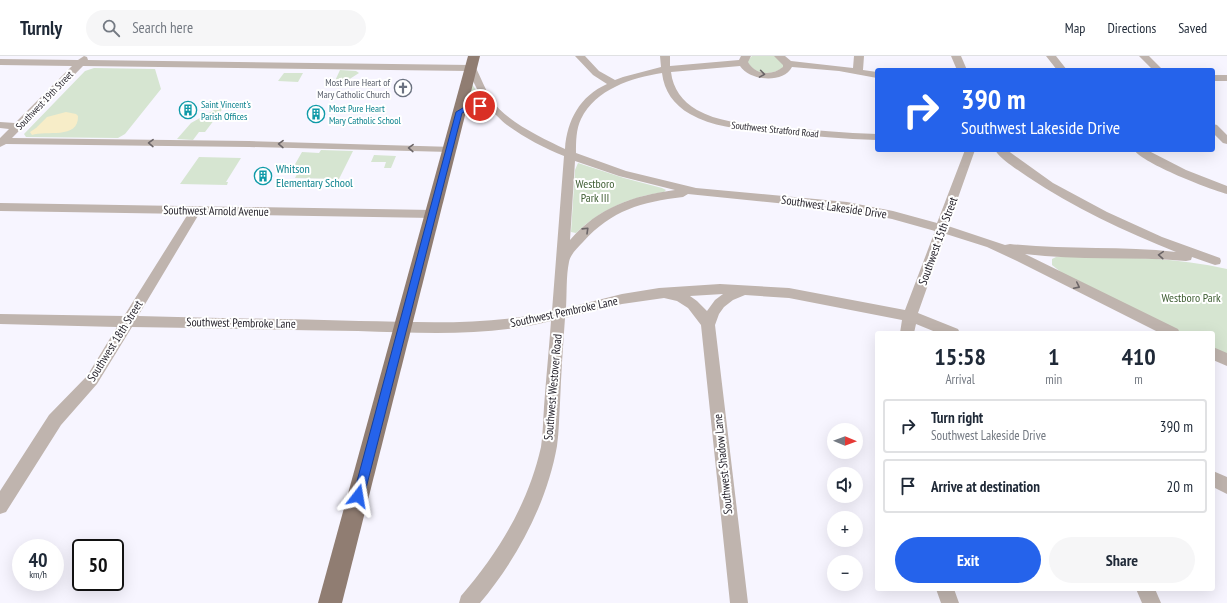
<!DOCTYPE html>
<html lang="en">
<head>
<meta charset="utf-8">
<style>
  :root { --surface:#fff; --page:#f6f6f7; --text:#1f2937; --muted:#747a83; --line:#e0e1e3; --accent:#2563eb }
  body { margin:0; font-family:"PT Sans Narrow",sans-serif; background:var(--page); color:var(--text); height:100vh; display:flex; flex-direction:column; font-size:15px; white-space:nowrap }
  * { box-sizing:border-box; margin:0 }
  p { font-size:13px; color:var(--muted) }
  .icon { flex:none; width:22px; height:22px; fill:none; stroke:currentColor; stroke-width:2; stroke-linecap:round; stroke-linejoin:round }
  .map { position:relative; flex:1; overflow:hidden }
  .details { position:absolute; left:875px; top:275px; width:340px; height:260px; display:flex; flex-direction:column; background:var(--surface); border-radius:4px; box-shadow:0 4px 16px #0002 }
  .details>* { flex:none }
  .hud { position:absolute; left:875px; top:12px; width:340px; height:84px; border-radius:4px; box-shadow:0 4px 16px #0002; background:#2563eb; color:#fff; overflow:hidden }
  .needle { width:26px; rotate:91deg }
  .buttons { position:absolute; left:827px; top:367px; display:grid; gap:8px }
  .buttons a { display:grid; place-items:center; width:36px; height:36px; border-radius:50%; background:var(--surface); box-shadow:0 4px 16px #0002; font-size:20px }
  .speed { position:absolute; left:12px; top:483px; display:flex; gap:8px; font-size:20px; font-weight:700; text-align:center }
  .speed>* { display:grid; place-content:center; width:52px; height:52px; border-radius:50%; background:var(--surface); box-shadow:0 4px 16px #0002; line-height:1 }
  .speed small { font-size:10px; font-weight:400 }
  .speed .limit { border:2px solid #111; border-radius:6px; background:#fff; color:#111 }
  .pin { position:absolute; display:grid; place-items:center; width:34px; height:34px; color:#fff; margin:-17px; border:2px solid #fff; border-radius:50%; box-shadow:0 1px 4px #0007 }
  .me { position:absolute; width:44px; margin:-22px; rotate:14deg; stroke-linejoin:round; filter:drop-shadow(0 0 3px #0008) }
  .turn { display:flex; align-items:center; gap:14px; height:84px; padding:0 20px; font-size:18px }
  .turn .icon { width:52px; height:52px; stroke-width:2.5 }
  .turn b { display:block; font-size:28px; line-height:34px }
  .eta { display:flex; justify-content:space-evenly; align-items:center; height:68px; text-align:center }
  .eta b { font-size:24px; font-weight:700; line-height:28px }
  .cta { display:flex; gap:8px; margin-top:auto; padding:8px 20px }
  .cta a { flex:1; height:46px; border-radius:24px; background:var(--accent); color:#fff; font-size:16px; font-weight:700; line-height:46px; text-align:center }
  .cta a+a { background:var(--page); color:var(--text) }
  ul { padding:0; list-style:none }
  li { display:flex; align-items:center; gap:12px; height:54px; margin:0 8px 6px; padding:0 12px; border:2px solid var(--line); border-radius:4px }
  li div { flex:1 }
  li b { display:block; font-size:15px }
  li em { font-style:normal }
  header { display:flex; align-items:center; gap:24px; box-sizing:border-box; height:56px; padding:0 20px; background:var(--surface); border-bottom:1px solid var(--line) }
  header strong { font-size:19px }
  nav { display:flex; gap:22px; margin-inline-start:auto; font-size:14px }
  .search { width:280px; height:36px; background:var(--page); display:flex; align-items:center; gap:10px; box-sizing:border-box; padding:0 14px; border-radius:22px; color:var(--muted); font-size:15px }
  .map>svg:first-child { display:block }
  .green { fill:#d6e5d1 }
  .sand { fill:#f7edc8 }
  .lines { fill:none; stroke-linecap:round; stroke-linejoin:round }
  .minor { fill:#bfb4ae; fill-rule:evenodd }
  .major { fill:#907d72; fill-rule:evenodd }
  .oneway { stroke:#6b6567 }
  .route { fill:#2563eb; stroke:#184099 }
  .labels { text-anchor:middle; stroke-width:4; stroke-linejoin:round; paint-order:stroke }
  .far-worship-label { font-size:10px; fill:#5b616d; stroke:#fff; text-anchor:end }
  .far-street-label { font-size:10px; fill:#27242d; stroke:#fff }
  .far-culture-label { font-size:10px; fill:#0d838f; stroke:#fff; text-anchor:start }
  .culture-label { font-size:12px; fill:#0d838f; stroke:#fff; text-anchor:start }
  .park-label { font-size:12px; fill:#3e5d32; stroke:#fff }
  .street-label { font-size:12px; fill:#27242d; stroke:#fff }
</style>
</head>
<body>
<header>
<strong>Turnly</strong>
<div class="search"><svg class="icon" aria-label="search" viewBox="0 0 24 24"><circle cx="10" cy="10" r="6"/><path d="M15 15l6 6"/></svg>Search here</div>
<nav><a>Map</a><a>Directions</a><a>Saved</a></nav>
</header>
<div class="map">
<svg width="1227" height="547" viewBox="0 0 1227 547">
  <rect width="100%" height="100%" fill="#f7f5ff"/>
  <path class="green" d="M752,0H775L778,1L785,11C771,19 756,21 747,5Z
    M94,12L155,13L161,33L125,78L118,82L26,81L24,78L85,15Z
    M340,14L356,15L359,17L345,26L334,27Z
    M284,17H303L298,26L278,25Z
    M472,28L483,45L466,48Z
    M221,50L224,51L205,76H199L193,84L177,83L191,67Z
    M321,94L353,95L339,123L295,122L301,111L294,110L302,96L319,97Z
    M374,99L396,100L391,112H384L386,106H371Z
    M199,101L241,102L226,126H228L227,129L180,128Z
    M578,107L624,122L662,132L666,134L664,136C630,141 601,153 576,177L571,176L575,114Z
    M1056,201C1113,201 1171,200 1227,213V299L1213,293V277H1182L1062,217L1052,209V203Z"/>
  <path class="sand" d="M66,56L76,58L78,60C79,84 45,74 32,79L30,76L36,72L47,61Z"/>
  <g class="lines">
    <path class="minor" d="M84,0L87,1L88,4L471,9L476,12C481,22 485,33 491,43C505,65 542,82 565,93C567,64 580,40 607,28L593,19L575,0H585L599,15L615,24L623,21L661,11L660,0H670V10L739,4L741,0H751L748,6C755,19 772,20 783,11V9L774,0H785L791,5L853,12L854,0H864L863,14L877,16V22L839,15L792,11C783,28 750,25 740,10L671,16C673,33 682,45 697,54C722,68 753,68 780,71C812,74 845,77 877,78V84C844,83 812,80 779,77C750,74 716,73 690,58C674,49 664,35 662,17C631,22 596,33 581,63C576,73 576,86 576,97L626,115L696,132L847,146L893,155L937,167L965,94H975L948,170L1005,189L1010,188C1065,194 1121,190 1176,196C1124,175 1074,152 1028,121C1017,113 1002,105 995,94H1007L1053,127L1107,156L1162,181L1220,202L1221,205L1220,208L1215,209L1192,201L1191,204L1186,205C1132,200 1078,205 1025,198L1178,273L1180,277H1160L1017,205L987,191L946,178L918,257L958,273L960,277H938L916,268L914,277H900L902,264L789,242L745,239L733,244L724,251L719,258L715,269L748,547H730L701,269L688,252L677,245L664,242L622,248L565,262C563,290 561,319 560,347C559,361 559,376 557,390C547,447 517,503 480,547H459L461,540C499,496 528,448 541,391C543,378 543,364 544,351C546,322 549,294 551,265C489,281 422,277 358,275C283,274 207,272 132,271L97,328L61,369L6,456L0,458V435L49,359L87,320L117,271L0,268V258L124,260L188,158L0,155V147L433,154L437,155L439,158L437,161L433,162L199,158L138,260C212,262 285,263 359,265C423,266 489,270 552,255L564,100C544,92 525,82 507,69C501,65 495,56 488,54C476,49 466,61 455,58L454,56C461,49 474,47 484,47L468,15L83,10L12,82L249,85L454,91L455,93L450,96L249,91L6,88L0,91V82L9,73L0,72V66L15,67L72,10L0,9V3L78,4ZM575,105L619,120L675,134C632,140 599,151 570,184ZM688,138L847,154L892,163L935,175L905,254L789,232L720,228L659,232L622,238L566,252C567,237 566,220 569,206C570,199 578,191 583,186C612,154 641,146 683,141ZM723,238L715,244L707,255L697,245L690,240Z
      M951,0H961L967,14H957Z
      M1046,0H1056L1067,14H1057Z
      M1139,0H1149L1163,14H1153Z
      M1213,19H1227V25H1213Z
      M1213,68L1217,69L1227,79V88L1223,87L1213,77Z
      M1134,94H1147L1186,114L1227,130V138C1209,133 1144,108 1134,94Z
      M1213,291L1227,297V310L1213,304Z
      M1213,415L1227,421V438L1213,431Z
      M936,533H954L959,547H941Z
      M1136,533H1155L1161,547H1142Z"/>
    <path class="major" d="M468,0H480L342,547H318Z"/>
  </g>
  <defs><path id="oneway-chevron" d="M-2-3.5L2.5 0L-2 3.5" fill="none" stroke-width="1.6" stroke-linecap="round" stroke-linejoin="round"/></defs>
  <g class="oneway">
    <use href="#oneway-chevron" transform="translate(762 18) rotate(9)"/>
    <use href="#oneway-chevron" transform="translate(151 87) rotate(-179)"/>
    <use href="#oneway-chevron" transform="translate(281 88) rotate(-179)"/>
    <use href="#oneway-chevron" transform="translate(411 92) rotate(-178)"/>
    <use href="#oneway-chevron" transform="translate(586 174) rotate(-44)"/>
    <use href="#oneway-chevron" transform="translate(1161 199) rotate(-176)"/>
    <use href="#oneway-chevron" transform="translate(1077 230) rotate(26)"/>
  </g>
  <path class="route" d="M480,48L484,50L483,51L472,53L462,57L364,440L362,444L358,445L354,444L353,440L456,56L468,49Z"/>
  <defs>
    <symbol id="church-ring" viewBox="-11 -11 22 22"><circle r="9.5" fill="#fff" stroke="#6b7280" stroke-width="1.5"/><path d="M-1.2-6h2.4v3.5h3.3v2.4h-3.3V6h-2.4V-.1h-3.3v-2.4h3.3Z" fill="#6b7280"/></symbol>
    <symbol id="building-ring" viewBox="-11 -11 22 22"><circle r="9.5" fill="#fff" stroke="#0f9aa8" stroke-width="1.5"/><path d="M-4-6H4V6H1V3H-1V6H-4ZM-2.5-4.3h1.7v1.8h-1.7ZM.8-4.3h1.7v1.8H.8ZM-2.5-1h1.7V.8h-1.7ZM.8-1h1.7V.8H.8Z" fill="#0f9aa8"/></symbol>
  </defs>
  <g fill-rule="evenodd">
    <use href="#church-ring" x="393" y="22" width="20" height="20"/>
    <use href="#building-ring" x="178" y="44" width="20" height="20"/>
    <use href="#building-ring" x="306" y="48" width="20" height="20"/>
    <use href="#building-ring" x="253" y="110" width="20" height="20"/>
  </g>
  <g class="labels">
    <g class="far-worship-label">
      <text x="390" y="30">Most Pure Heart of<tspan x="390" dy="12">Mary Catholic Church</tspan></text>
    </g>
    <g class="far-street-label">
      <text transform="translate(44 44) rotate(-46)" y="4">Southwest 19th Street</text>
      <text transform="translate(775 73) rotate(6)" y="4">Southwest Stratford Road</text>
    </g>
    <g class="far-culture-label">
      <text x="201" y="52">Saint Vincent's<tspan x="201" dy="12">Parish Offices</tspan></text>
      <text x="329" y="56">Most Pure Heart<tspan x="329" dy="12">Mary Catholic School</tspan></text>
    </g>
    <g class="culture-label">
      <text x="276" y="117">Whitson<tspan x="276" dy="14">Elementary School</tspan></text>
    </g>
    <g class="park-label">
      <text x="595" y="132">Westboro<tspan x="595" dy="14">Park III</tspan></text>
      <text x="1191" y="246">Westboro Park</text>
    </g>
    <g class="street-label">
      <text transform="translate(834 151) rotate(8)" y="4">Southwest Lakeside Drive</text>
      <text transform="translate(216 155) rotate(1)" y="4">Southwest Arnold Avenue</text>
      <text transform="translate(938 185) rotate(-70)" y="4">Southwest 15th Street</text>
      <text transform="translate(564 256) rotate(-12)" y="4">Southwest Pembroke Lane</text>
      <text transform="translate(241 267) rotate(1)" y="4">Southwest Pembroke Lane</text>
      <text transform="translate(115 285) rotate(-58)" y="4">Southwest 18th Street</text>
      <text transform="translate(553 331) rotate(-85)" y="4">Southwest Westover Road</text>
      <text transform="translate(723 408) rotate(-96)" y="4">Southwest Shadow Lane</text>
    </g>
  </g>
</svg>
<div class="buttons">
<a><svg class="needle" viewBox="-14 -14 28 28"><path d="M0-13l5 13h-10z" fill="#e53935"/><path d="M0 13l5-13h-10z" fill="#747a83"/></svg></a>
<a><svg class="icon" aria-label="sound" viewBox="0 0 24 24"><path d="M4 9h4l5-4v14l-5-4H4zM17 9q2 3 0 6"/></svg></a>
<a>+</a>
<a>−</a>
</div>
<div class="speed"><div>40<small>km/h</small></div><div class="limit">50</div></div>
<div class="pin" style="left:480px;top:50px;background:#d93025"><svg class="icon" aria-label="arrive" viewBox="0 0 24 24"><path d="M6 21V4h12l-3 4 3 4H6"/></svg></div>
<svg class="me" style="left:358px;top:440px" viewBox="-20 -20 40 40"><path d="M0-17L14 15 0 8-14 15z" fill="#2563eb" stroke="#fff" stroke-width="4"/></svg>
<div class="hud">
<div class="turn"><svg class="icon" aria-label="right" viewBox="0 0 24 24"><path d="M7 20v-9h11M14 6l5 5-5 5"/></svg><div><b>390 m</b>Southwest Lakeside Drive</div></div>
</div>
<section class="details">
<div class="eta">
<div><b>15:58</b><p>Arrival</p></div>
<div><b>1</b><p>min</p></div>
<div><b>410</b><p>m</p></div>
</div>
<ul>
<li><svg class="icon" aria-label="right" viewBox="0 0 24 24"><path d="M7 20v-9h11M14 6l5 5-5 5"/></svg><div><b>Turn right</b><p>Southwest Lakeside Drive</p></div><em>390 m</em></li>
<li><svg class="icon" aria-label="arrive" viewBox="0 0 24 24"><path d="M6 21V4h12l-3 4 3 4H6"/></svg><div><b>Arrive at destination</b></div><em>20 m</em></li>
</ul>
<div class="cta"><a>Exit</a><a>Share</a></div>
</section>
</div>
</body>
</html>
